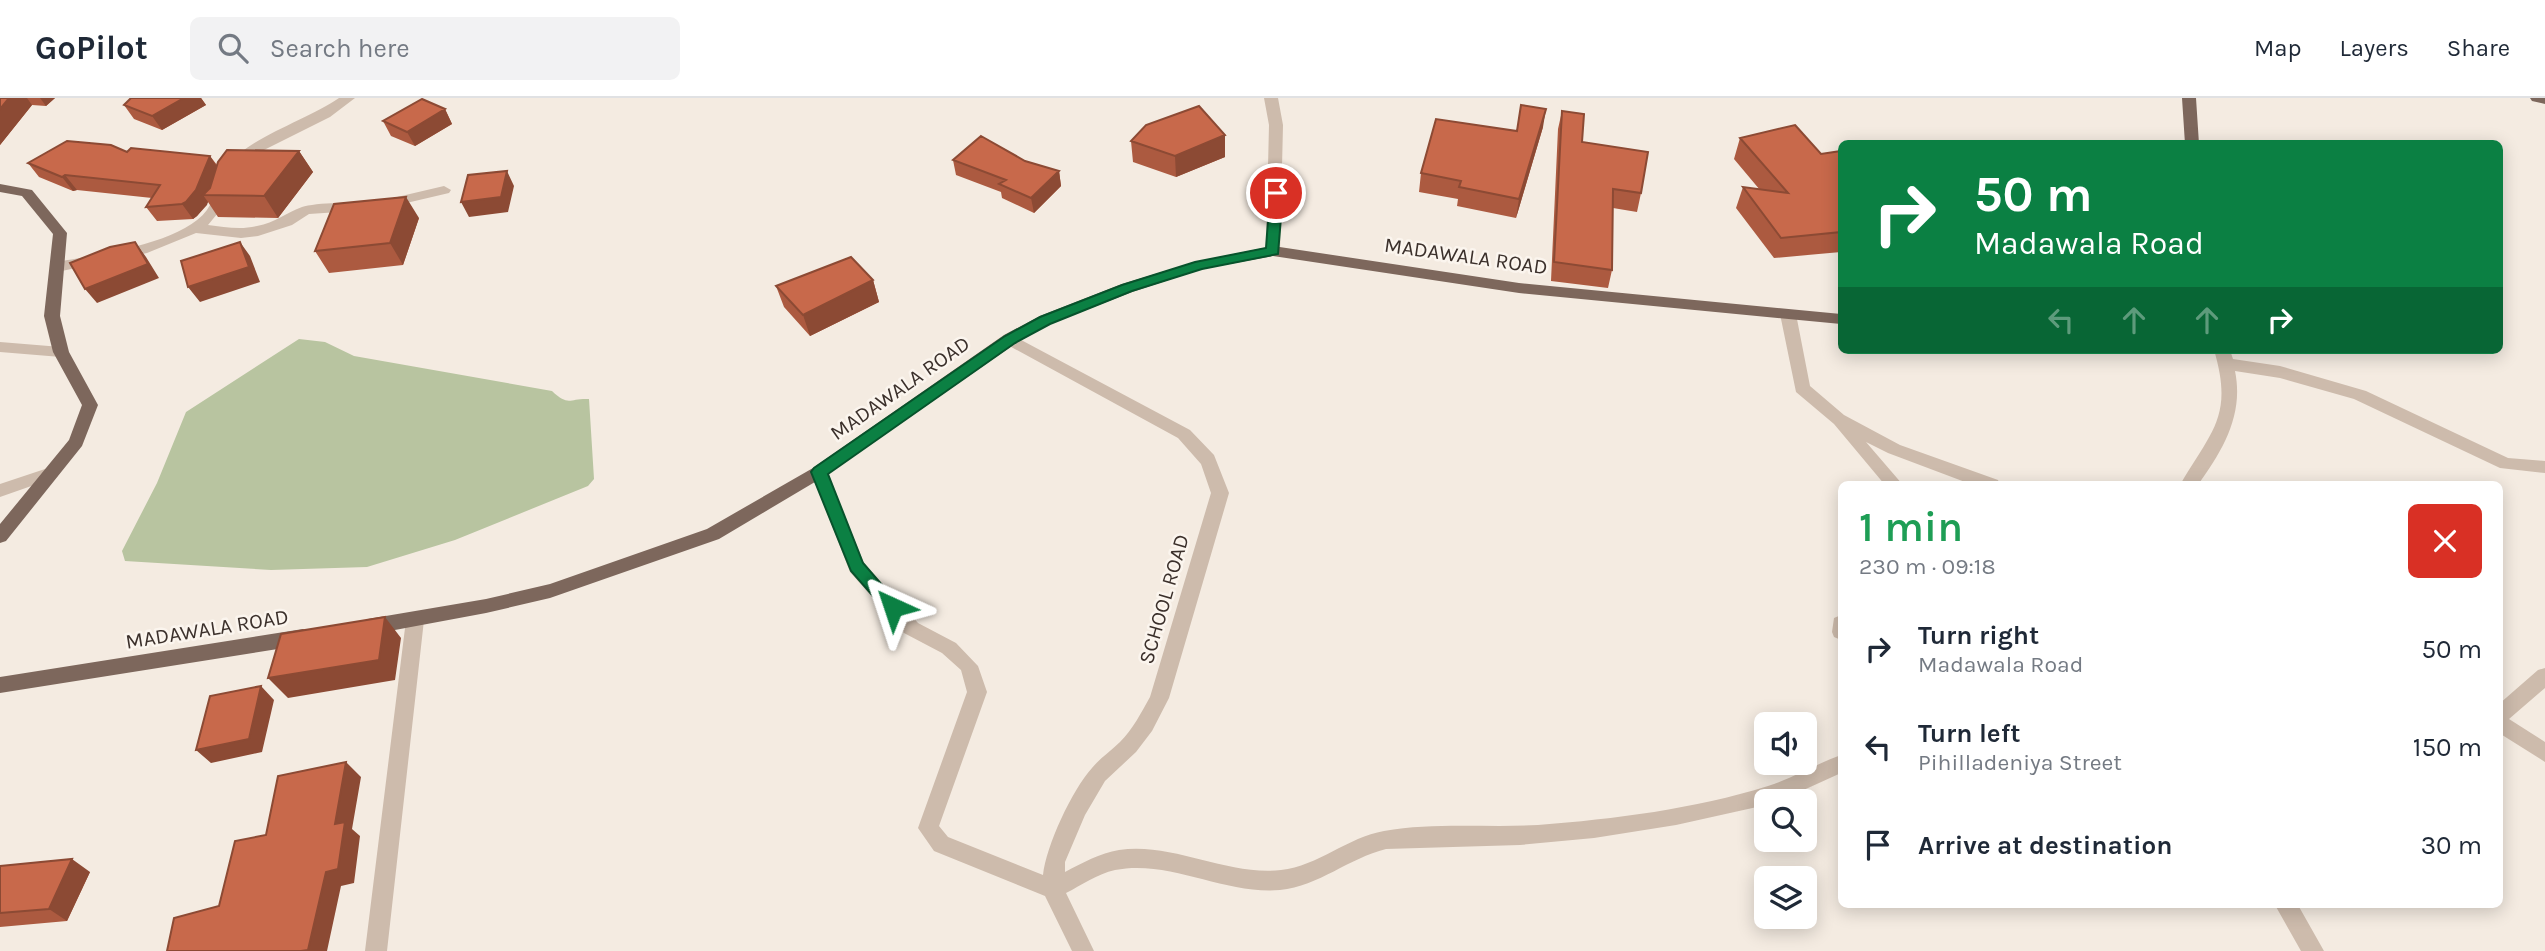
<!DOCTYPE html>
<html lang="en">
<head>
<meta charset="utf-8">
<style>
  :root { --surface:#fff; --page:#f2f2f3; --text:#1f2937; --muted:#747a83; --line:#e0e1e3 }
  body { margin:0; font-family:Karla,sans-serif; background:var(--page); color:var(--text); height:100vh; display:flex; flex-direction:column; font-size:26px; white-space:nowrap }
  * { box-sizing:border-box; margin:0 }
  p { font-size:23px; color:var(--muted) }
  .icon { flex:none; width:38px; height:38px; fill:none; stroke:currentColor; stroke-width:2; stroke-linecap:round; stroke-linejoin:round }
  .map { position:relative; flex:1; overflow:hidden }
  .side { position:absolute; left:1838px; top:383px; width:665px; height:427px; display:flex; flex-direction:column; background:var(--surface); border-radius:10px; box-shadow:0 4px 18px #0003 }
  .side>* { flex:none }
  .hud { position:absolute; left:1838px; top:42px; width:665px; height:214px; border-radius:10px; box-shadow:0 4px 18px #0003; background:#0b8043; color:#fff; overflow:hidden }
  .fabs { position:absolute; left:1754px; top:614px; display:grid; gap:14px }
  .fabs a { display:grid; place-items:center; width:63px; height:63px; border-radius:10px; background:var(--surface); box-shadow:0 4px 18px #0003; font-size:35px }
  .pin { position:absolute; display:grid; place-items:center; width:60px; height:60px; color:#fff; margin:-30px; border:4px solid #fff; border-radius:50%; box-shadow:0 2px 7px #0007 }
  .me { position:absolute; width:77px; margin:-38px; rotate:318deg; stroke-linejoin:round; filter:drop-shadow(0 0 5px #0008) }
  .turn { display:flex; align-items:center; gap:24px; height:147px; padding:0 21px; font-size:32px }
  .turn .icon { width:91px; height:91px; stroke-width:2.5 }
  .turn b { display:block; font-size:49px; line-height:60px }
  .lanes { display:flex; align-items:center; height:66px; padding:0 21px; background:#0003; justify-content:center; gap:35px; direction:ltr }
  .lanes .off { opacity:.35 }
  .round { display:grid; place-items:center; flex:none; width:74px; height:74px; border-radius:10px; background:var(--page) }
  .headline { display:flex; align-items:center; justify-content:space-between; height:119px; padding:0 21px }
  h1 { font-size:42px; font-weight:600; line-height:52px; color:#1e9e55 }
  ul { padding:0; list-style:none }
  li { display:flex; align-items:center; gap:21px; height:98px; padding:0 21px }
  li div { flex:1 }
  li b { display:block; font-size:26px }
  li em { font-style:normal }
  header { display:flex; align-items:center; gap:42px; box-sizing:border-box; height:98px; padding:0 35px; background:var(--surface); border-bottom:2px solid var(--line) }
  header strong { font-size:33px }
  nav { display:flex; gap:38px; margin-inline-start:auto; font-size:24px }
  .search { width:490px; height:63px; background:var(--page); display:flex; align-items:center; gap:18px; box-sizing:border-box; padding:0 24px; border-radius:10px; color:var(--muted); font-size:26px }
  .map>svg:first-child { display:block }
  .green { fill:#b8c4a0 }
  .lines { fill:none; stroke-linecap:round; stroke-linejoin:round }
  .minor { fill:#cdbbac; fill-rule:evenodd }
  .major { fill:#7d675c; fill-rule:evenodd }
  .wall { fill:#ac5a40 }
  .shaded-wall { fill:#8c4a34 }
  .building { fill:#c8694b; stroke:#8c4a34; stroke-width:2 }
  .route { fill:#0b8043; stroke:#07532c; stroke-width:2 }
  .labels { text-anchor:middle; stroke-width:5; stroke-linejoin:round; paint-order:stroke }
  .street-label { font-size:21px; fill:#3b302b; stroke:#fbf5ee }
</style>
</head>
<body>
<header>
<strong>GoPilot</strong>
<div class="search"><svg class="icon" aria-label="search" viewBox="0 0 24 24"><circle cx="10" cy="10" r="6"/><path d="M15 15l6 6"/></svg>Search here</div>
<nav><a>Map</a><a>Layers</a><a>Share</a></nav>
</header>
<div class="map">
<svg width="2545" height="853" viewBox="0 0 2545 853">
  <rect width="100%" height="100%" fill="#f4ebe1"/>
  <path class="green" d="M299,241L325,244L354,258L552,293C569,309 569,300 589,301L594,381L588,388L455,442L367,469L271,472L125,463L122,453L157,385L186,314Z"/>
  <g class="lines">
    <path class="minor" d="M339,0H355L330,19L248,60L240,70L235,71L228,67C248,40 309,21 339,0Z
      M1264,0H1278L1283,27L1280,153L1273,158L1266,153L1269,27Z
      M221,87L228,91L222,110L208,127C224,129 241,132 257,128C275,125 287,114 302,109C313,105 354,103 361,109L354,113L309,116L292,127L258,138L241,140L196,135L147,155L57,174L50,169L57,164C95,157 191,145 210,107C212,102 213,96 214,91Z
      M444,88L451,92L449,95L385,110L378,106L380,103Z
      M1788,211L1796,216L1810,288L1844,317L1900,347L1998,382L2000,387H1973L1888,355L1866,344L1903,387H1885L1834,326L1796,294L1780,216Z
      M1010,236L1190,332L1214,357L1229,395L1169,600L1152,633L1136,654L1105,683L1085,717L1065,764V774C1082,765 1100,755 1119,752C1173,744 1226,778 1281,772C1318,768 1348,739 1384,733C1435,724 1487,730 1538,727C1615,721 1694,711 1768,688C1793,680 1816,666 1841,657V675L1786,700L1766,704V707L1676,727L1594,740L1520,747L1386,751C1349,760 1319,788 1280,792C1225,797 1170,761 1115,772C1097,776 1082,787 1066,795L1094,853H1072L1045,798L934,753L918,730L967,594L961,572L942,555L904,535L850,474L811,374L813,370H825L864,465L918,525L956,545L978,568L987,594L939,728L948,739L1043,777C1046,748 1072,692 1092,670C1100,660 1111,653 1120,644C1133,631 1141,615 1150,599L1211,395L1201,366L1178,340L1004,245L1002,241L1004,237Z
      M0,244L61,249L69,254L61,259L0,254Z
      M2214,252H2230L2233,261L2280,268L2366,293L2508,360L2545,363V375L2500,370L2354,301L2280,280L2235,273C2244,317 2223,352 2198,387H2180C2211,333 2234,319 2214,252Z
      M51,369L59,375L57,379L0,399V386Z
      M415,515L422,517L424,522L387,853H365L406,522L408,517Z
      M1841,517V542L1834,539L1832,534L1834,520Z
      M2545,570V590L2509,621L2545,644V664L2499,635V606L2538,572Z
      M2275,807H2298L2324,853H2301Z"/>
    <path class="major" d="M2182,0H2196L2199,46H2185Z
      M2530,0H2545V6L2532,3Z
      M0,86L32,92L67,135L60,218L69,254L98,307L82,348L6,443L0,445V426L69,342L82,307L53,254L44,218L53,136L22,98L0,94Z
      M1273,148L1519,185L1841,216V226L1519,195L1273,158L1202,171L1132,194L1050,226L1016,245L825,378L719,441L550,500L486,515L368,537L361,534L359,529L361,524L368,521L486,501L550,486L707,431L813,370L1004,237L1040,218L1122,186L1195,164Z
      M303,531L310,534L312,539L310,544L303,547L0,595V579Z"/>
  </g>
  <path class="wall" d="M0,0H55L46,8L32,7L0,47Z
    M131,0H201L206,7L162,32L134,21L124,7Z
    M445,11L452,26L415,48L391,38L383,23Z
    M1562,13L1582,44L1641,95L1637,114L1613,110L1612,172L1608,190L1551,183L1558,31Z
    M1543,29L1516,120L1457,108L1458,101L1419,94L1421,75L1517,33Z
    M1225,37V59L1176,79L1133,64L1131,43Z
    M1740,40L1821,56L1841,53V154L1774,160L1736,110L1743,89L1760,92L1734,61Z
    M299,53L313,74L278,120L218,119L208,104L197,118L193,121L157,123L146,109L152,100L77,92L73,93L39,79L28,65L127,54L210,58L217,67Z
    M953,62L1025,63L1059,73L1061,88L1034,115L1002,100L1001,94L956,77Z
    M419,120L403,167L329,175L315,153Z
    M873,182L879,204L810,238L784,209L776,188Z
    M0,768L90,774L67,823L0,829Z"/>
  <path class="shaded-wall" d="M9,0H27L32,7L0,47V11Z
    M40,0H55L46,8Z
    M184,0H201L206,7L162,32L152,18Z
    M445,11L452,26L415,48L407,34Z
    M1546,11L1543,29L1516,120L1519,101Z
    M1225,37V59L1176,79L1175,58Z
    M299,53L313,74L278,120L264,98Z
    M210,58L220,73L211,97H203L208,104L207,107L197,118L193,121L182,106Z
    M507,73L514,88L508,114L469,119L461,104Z
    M1059,73L1061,88L1034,115L1031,100Z
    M65,77L77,92L73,93L62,79Z
    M406,99L419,120L403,167L390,145Z
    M135,144L146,159L159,180L97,205L85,191Z
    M240,144L250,158L260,184L200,204L188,189Z
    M873,182L879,204L810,238L803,217Z
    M385,519L401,540L395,582L288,600L268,580Z
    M261,588L274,602L262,654L211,665L196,652Z
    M346,664L361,679L352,731L360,738L354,785L341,788L327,853H301L335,726Z
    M72,761L90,774L67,823L49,811Z"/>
  <path class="building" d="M0,0H9L0,11Z
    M131,0H184L152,18L124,7Z
    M422,1L445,11L407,34L383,23Z
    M1521,7L1546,11L1519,101L1459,89L1461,83L1421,75L1436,21L1517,33Z
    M1199,8L1225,37L1175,58L1131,43L1146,27Z
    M1562,13L1584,16L1582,44L1648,54L1641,95L1613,91L1612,172L1554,164Z
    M1795,27L1821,56L1841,53V134L1781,140L1743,89L1788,95L1740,40Z
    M981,38L1025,63L1059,73L1031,100L999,86L1006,82L953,62Z
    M67,43L111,47L127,54L131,50L210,58L196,92L186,104L182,106L146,109L160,87L65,77L62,79L28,65Z
    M227,52L299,53L264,98L203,97L210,90L218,64Z
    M507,73L501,99L461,104L468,77Z
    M406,99L390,145L315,153L334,106Z
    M135,144L148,166L85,191L70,165L110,149Z
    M240,144L249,169L188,189L181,163Z
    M851,159L873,182L803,217L776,188Z
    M385,519L379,562L268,580L281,536Z
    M261,588L249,641L196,652L210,598Z
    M346,664L335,726L345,724L338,771L326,774L308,852L301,853H167L174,820L219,808L235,743L266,737L278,678Z
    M72,761L49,811L0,815V768Z"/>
  <path class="route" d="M1276,91L1283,95L1278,156L1202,171L1132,193L1050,226L1015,245L828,376L863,465L901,509L899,514H887L851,473L811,374L814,370L1005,238L1040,219L1122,187L1195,164L1266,150L1270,95Z"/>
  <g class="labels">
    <g class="street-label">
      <text transform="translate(1466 158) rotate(8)" y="7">MADAWALA ROAD</text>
      <text transform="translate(900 290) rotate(-35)" y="7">MADAWALA ROAD</text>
      <text transform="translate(1164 501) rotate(-74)" y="7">SCHOOL ROAD</text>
      <text transform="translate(207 531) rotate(-9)" y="7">MADAWALA ROAD</text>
    </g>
  </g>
</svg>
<div class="fabs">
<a><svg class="icon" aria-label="sound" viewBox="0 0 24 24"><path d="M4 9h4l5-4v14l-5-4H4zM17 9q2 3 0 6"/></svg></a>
<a><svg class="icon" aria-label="search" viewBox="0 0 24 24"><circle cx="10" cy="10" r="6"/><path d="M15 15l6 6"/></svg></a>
<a><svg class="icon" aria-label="layers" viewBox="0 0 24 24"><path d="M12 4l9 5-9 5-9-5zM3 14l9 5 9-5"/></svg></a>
</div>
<div class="pin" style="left:1276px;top:95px;background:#d93025"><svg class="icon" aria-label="arrive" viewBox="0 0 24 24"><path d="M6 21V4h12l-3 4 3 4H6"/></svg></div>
<svg class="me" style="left:893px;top:509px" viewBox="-20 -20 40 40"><path d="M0-17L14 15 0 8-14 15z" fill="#0b8043" stroke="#fff" stroke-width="4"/></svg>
<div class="hud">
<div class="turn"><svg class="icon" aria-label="right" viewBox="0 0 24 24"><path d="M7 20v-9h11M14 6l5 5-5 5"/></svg><div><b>50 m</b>Madawala Road</div></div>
<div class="lanes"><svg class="icon off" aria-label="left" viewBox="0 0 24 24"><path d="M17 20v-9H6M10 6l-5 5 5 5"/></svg><svg class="icon off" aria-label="ahead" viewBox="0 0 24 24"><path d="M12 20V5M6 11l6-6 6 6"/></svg><svg class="icon off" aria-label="ahead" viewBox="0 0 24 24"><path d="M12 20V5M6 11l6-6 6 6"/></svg><svg class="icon" aria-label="right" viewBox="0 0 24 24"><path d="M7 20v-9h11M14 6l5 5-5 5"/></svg></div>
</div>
<section class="side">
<div class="headline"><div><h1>1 min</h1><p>230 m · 09:18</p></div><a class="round" style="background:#d93025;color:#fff"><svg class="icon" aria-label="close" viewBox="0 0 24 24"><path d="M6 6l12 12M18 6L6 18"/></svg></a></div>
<ul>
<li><svg class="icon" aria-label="right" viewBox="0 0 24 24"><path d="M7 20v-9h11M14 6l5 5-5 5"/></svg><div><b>Turn right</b><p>Madawala Road</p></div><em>50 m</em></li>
<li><svg class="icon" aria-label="left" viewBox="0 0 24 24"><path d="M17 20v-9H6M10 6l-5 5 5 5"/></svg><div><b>Turn left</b><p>Pihilladeniya Street</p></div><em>150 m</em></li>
<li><svg class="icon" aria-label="arrive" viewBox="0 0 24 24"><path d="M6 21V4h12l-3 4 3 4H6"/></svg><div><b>Arrive at destination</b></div><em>30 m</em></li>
</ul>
</section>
</div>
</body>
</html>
